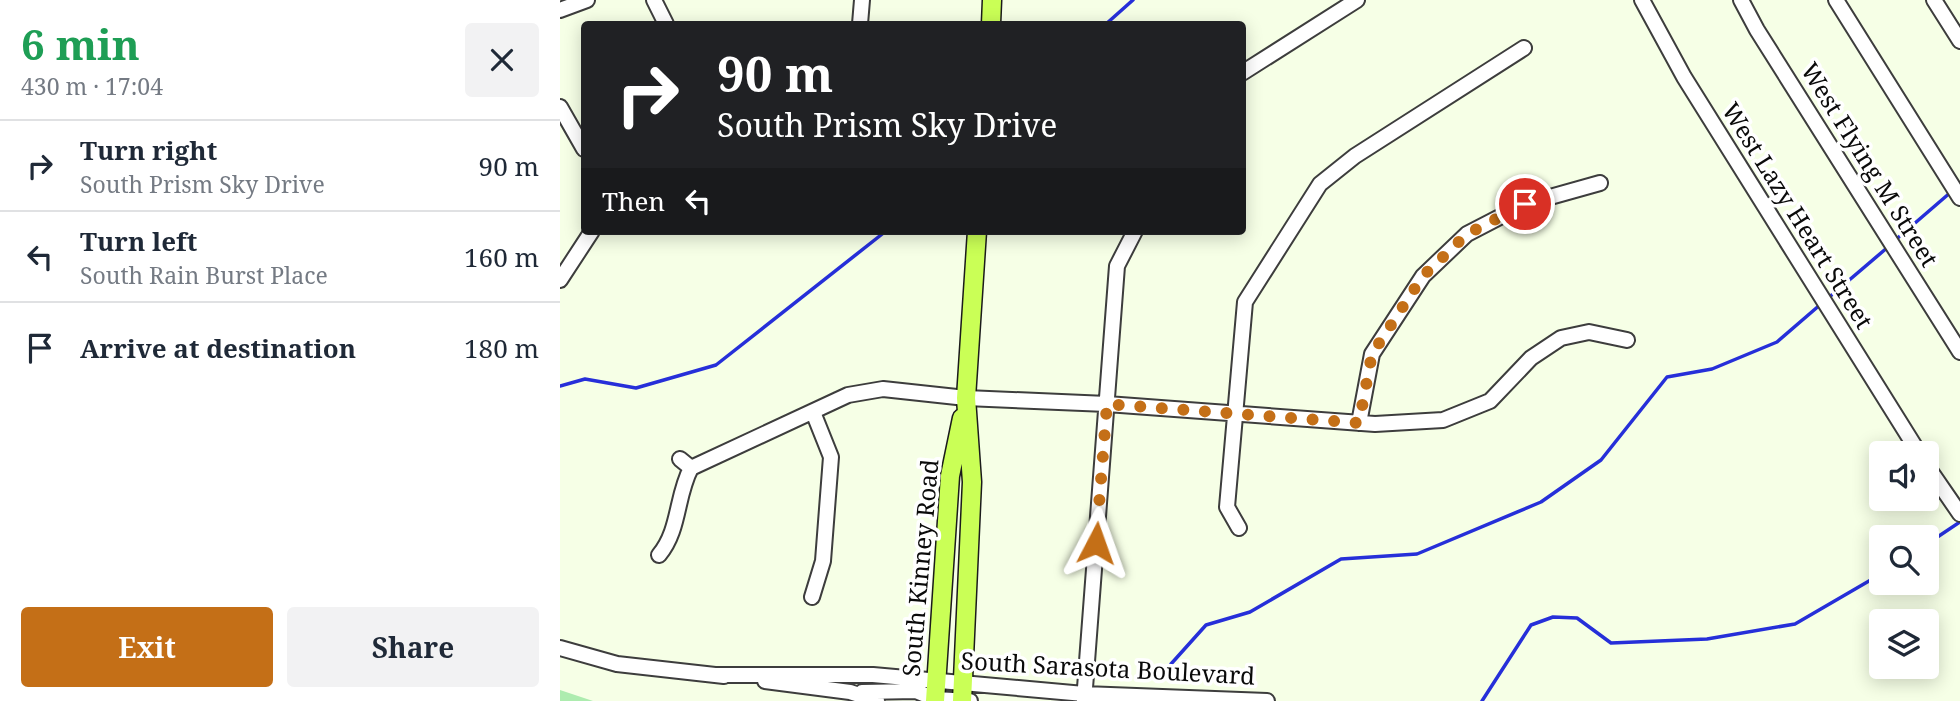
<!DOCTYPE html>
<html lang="en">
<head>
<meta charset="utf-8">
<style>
  :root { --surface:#fff; --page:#f2f2f3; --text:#1f2937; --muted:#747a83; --line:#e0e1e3; --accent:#c46f17 }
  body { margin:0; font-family:"Noto Serif",serif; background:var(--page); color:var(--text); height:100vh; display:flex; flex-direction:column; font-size:26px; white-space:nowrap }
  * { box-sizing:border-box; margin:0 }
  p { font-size:23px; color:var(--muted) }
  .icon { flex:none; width:38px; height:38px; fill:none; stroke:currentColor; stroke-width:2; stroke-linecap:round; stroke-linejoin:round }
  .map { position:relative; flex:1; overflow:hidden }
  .details { display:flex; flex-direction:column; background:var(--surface); width:560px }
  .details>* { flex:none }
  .banner { position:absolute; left:21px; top:21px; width:665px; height:214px; border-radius:7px; box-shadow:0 4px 18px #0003; background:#202124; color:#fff; overflow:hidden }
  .tools { position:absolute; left:1309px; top:441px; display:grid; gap:14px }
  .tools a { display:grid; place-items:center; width:70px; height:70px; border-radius:7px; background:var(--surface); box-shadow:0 4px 18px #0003; font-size:35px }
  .pin { position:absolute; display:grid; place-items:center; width:60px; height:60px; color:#fff; margin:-30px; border:4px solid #fff; border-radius:50%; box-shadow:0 2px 7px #0007 }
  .me { position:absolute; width:77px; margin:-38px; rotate:4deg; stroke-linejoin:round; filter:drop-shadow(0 0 5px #0008) }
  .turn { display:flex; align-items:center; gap:24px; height:147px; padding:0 21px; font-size:32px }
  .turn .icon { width:91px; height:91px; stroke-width:2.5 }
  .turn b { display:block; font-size:49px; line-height:60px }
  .then { display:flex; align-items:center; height:66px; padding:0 21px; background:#0003; gap:14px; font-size:26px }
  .round { display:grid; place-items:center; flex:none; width:74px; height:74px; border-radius:7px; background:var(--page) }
  .summary { display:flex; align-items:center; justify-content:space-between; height:119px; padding:0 21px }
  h1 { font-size:42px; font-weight:700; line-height:52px; color:#1e9e55 }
  .action { display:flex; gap:14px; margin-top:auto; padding:14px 21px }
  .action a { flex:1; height:80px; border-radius:7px; background:var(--accent); color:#fff; font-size:28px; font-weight:700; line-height:80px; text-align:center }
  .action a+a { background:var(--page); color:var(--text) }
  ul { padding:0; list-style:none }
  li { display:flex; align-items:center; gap:21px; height:91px; padding:0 21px; border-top:2px solid var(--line) }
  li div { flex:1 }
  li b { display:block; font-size:26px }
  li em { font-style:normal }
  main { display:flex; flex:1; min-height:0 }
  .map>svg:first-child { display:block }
  .green { fill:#adecaf }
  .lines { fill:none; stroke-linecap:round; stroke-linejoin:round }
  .stream { stroke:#262fd9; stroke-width:3.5 }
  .minor-casing { stroke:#3d3d3d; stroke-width:18 }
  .major-casing { stroke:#1b1b1b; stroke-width:21 }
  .minor { stroke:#fff; stroke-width:14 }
  .major { stroke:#caff56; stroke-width:18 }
  .route { stroke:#c46f17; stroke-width:12; stroke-dasharray:0 21.6 }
  .labels { text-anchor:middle; stroke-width:7; stroke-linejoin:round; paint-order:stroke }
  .street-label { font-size:24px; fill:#0a0a0a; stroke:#fff }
</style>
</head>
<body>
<main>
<section class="details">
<div class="summary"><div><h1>6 min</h1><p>430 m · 17:04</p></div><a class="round"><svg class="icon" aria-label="close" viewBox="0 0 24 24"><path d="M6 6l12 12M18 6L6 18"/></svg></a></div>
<ul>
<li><svg class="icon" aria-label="right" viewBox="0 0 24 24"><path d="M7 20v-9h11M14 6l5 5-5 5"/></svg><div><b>Turn right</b><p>South Prism Sky Drive</p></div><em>90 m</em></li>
<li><svg class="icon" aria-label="left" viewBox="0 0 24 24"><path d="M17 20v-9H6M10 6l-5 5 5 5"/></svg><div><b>Turn left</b><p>South Rain Burst Place</p></div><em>160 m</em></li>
<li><svg class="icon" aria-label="arrive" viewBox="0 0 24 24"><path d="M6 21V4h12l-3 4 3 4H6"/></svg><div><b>Arrive at destination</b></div><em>180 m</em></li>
</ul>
<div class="action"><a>Exit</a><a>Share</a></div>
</section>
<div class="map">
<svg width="1400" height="701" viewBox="0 0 1400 701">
  <rect width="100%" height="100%" fill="#f6ffe6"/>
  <path class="green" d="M0,690L33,701H0Z"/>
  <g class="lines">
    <path class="stream" d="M546,24L573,0
      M1333,242L1391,192
      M1267,299L1328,247
      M0,386L25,379L76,388L156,365L326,231
      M1367,544L1400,522
      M611,664L646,625L690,612L781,559L857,554L981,502L1041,460L1107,377L1152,369L1217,342L1261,304
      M922,701L971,625L993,617L1017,618L1051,643L1147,639L1235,624L1321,574"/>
    <defs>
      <path id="minor" d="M94,0L106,24
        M1082,0L1124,77L1359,453
        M1181,0L1197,30L1400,352
        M1276,0L1400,198
        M1374,0L1400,41
        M0,10L27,0
        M300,24L302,0
        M682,73L797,0
        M0,107L24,149
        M0,280L32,231
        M799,423L812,354L863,276L907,234L965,204L1040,183
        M120,459L131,468
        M1367,466L1400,514
        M679,528L667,507L685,302L760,184L795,156L964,48
        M99,555C120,530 116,496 131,468L288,395L323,389L406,398L547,404L815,424L883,420L930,401L971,358L1001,338L1029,332L1067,340
        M252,597L263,561L271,457L253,412
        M0,648L57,664L164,676
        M157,675H313L524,694L707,701
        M205,681L290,692L317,701
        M302,692L356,691L375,699L410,701
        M524,701L557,266L575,231"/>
      <path id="major" d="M431,24L432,0
        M375,701L390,476L402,418
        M402,701L412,482L406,398L417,231"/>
    </defs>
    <use href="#minor" class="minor-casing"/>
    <use href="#major" class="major-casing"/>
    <use href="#minor" class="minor"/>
    <use href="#major" class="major"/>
  </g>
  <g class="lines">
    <path class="route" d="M536,543L547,404L799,423L812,354L863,276L907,234L965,204"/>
  </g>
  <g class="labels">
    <g class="street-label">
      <text transform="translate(1309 165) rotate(58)" y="8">West Flying M Street</text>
      <text transform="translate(1237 216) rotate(58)" y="8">West Lazy Heart Street</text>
      <text transform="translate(361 568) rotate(-85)" y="8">South Kinney Road</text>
      <text transform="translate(548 669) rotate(3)" y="8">South Sarasota Boulevard</text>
    </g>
  </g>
</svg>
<div class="tools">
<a><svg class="icon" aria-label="sound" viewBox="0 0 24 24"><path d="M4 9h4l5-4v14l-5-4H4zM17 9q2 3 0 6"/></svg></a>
<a><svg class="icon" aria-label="search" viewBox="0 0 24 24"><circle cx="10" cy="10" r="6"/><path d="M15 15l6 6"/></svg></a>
<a><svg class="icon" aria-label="layers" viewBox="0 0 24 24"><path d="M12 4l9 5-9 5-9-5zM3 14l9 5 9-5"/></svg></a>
</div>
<div class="pin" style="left:965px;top:204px;background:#d93025"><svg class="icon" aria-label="arrive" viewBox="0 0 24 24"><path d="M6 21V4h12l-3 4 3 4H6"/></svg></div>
<svg class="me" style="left:536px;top:543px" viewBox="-20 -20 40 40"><path d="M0-17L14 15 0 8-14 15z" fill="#c46f17" stroke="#fff" stroke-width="4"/></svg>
<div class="banner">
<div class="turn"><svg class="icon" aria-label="right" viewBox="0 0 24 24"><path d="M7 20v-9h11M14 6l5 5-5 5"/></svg><div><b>90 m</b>South Prism Sky Drive</div></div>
<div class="then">Then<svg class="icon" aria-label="left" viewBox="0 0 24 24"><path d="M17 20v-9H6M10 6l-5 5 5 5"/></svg></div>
</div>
</div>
</main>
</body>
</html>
